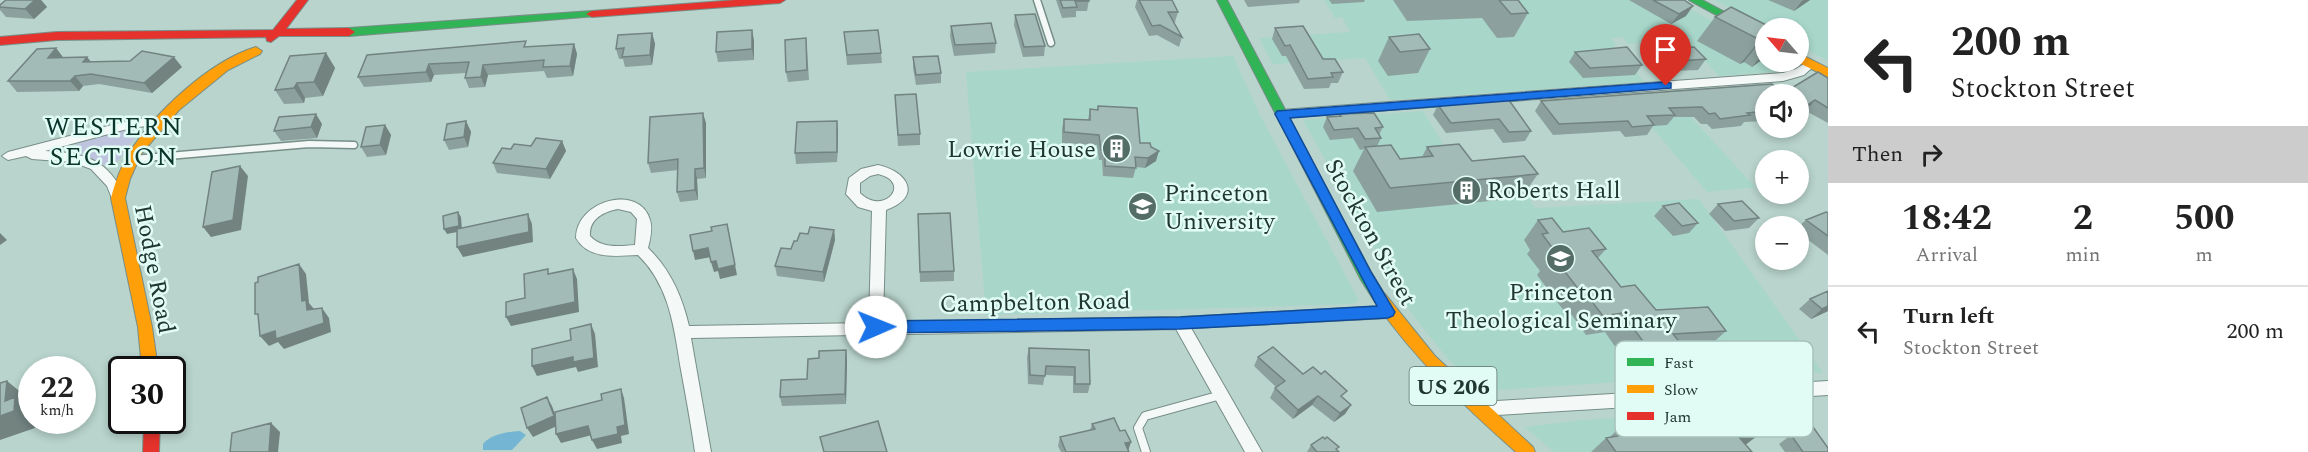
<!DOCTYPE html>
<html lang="en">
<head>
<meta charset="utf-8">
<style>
  :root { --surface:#fff; --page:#f2f2f2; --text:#222; --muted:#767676; --line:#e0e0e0 }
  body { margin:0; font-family:Spectral,serif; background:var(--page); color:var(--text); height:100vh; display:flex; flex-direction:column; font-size:22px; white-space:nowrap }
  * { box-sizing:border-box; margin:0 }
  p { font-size:20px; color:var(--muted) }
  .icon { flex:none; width:33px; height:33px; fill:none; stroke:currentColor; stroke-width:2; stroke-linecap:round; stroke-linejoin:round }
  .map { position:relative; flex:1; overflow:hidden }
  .side { display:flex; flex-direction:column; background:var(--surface); width:480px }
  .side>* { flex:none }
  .hud { background:#fff; color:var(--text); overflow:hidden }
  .needle { width:39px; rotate:298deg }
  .fabs { position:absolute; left:1755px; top:18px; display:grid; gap:12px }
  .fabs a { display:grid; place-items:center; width:54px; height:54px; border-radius:50%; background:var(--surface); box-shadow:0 3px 9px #0003; font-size:30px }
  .speed { position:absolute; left:18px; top:356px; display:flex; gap:12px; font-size:30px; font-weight:700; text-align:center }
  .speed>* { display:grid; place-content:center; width:78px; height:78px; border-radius:50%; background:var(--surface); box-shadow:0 3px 9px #0003; line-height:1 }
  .speed small { font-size:15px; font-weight:400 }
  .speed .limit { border:3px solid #111; border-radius:9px; background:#fff; color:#111 }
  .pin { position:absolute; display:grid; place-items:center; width:51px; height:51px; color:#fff; margin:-62px -26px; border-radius:50% 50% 50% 0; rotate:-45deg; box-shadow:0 0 6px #0007 }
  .pin .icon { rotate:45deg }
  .me { position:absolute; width:66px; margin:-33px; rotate:89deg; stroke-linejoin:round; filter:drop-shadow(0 0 4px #0008) }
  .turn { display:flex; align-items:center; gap:21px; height:126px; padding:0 24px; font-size:27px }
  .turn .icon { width:78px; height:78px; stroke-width:2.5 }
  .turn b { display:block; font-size:42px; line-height:51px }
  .then { display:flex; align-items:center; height:57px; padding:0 24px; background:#0003; gap:12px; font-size:22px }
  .eta { display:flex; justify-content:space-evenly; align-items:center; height:102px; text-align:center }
  .eta b { font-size:36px; font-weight:700; line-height:42px }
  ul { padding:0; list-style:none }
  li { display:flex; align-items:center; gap:18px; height:90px; padding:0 24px; border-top:2px solid var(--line) }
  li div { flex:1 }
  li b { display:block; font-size:22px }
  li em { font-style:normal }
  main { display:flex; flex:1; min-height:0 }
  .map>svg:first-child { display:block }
  .built { fill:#a8d7ca }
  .green { fill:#bec3de }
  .water { fill:#73b5d3 }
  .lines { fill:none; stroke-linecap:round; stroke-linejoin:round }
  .lane-far1-casing { stroke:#788e88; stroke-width:9 }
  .lane-casing { stroke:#788e88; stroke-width:10 }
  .street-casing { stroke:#788e88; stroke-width:2 }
  .fast-casing { stroke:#788e88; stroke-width:2 }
  .slow-casing { stroke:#788e88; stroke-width:2 }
  .jam-casing { stroke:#788e88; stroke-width:2 }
  .lane-far1 { stroke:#f4f9f7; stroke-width:6 }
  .lane { stroke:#f4f9f7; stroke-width:8 }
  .street { fill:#f4f9f7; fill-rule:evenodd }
  .fast { fill:#30b455; fill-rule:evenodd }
  .slow { fill:#ff9f0a; fill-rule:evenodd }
  .jam { fill:#e5322d; fill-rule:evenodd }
  .wall { fill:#8ca19d }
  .shaded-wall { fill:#728380 }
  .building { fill:#a3bbb7; stroke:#728380; stroke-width:1.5 }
  .route { fill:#1a73e8; stroke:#114b97; stroke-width:1.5 }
  .labels { text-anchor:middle; stroke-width:5; stroke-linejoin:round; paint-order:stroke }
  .shield { fill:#e1fcf4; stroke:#5a716b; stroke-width:1.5 }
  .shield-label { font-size:22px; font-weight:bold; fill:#203630 }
  .poi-label { font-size:24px; fill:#203630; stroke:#e1fcf4; text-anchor:start }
  .street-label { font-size:24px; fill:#203630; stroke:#e1fcf4 }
  .neighbourhood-label { font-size:26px; letter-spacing:1.5px; fill:#0b342b; stroke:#e1fcf4 }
  .key { fill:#e1fcf4; stroke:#a7c1b9; stroke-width:1.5 }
  .key-label { font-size:16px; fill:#203630 }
</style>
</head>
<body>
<main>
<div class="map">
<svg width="1828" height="452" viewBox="0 0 1828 452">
  <rect width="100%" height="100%" fill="#b8d4cc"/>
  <path class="built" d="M1324,0H1673L1765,50L1766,62H1786L1792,65L1782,71L1719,76L1698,53L1652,56L1641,43L1628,44L1622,37L1611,38L1616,45H1614L1644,82L1390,100L1365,58L1273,64L1259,38L1350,32L1342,17L1335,18Z
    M1715,0H1828V61L1799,45L1798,28H1768Z
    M1233,56L1260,115L1359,301L1352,304L986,315L966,72Z
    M1669,93L1755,187L1707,192L1626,97Z
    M1423,111L1454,162L1506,160L1535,208L1699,199L1823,373L1797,370L1484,391L1448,359L1409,310L1303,120Z
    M1723,411L1751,452H1554L1525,427L1583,420Z"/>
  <path class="green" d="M129,129L135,130L138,134C107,177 117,169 72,152V148L82,141Z"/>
  <path class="water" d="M520,431L526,435L512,450H483V444C491,434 507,432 520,431Z"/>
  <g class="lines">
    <defs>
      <path id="lane-far1" d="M1037,0L1051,43
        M133,159L309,144L354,145"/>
      <path id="lane" d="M1146,452L1138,428L1145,416L1221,395"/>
      <path id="street" d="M1810,60L1816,64L1804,75L1783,81L1281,118L1275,114L1281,110L1783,73L1796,69Z
        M159,117L165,121L163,124L131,128L45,151C85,153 109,159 125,198L118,203L113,201L107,186L91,169L73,162L32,159L26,156L8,160L2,156L8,152L131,120Z
        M878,165C909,172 922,197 886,210L883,322L1180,317L1388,306L1393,308L1395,312L1393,316L1388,318L1191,328L1262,452H1245L1176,329L691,338L711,452H695C691,424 686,397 681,370C674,328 670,286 638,255C616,256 589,260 576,238C576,200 640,183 650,220C653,229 650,240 648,248C670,269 682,296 689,326L869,323L872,211L858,207L846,194L849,178L861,169ZM878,174C913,182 884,217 860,193V183L870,176ZM618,209L631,212L637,219L635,245C619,246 602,249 590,236C589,219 603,212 618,209Z
        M1828,381V395L1480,416L1474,414L1472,409L1474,404L1480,402Z"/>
      <path id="fast" d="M1217,0H1227L1371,272L1387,298L1385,302H1375L1361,280Z
        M1689,0H1702L1766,34V42Z
        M592,11L598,14L596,16L349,36L343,32L349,28Z"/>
      <path id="slow" d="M256,47L262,51L260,54L228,70L179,110L141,154L130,179L125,198L152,327L158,369H142L138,327L111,198C115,183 120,169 128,155C153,114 209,61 256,47Z
        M1798,53L1828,68V77L1797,62Z
        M1380,292L1385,294L1435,356L1533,447L1535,452H1516C1464,406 1415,359 1375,302L1373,298L1375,294Z"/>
      <path id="jam" d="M297,0H308L286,29L349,28L355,32L349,36H279L271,42L267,41L266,37L57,40L0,45V37L57,32L273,30Z
        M736,0H785L780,3L592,17L586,14L592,11Z
        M144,420H160L159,452H143Z"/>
    </defs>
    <use href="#lane-far1" class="lane-far1-casing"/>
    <use href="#lane" class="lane-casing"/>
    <use href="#street" class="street-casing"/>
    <use href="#fast" class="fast-casing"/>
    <use href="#slow" class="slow-casing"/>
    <use href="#jam" class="jam-casing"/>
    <use href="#lane-far1" class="lane-far1"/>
    <use href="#lane" class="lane"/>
    <use href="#street" class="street"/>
    <use href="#fast" class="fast"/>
    <use href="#slow" class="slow"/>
    <use href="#jam" class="jam"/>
  </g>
  <path class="wall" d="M6,0H41L47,7L34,19L6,17L0,10V5Z
    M1056,0H1089L1087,11H1076V17L1062,18Z
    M1137,0H1172L1178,12L1175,22H1174L1182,37L1179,47L1157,35L1149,36L1135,7Z
    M1244,0H1300L1299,3L1248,7Z
    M1329,0H1365L1364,2L1332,4Z
    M1393,0H1518L1528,13L1514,37L1497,38L1482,18L1407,21Z
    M1629,0H1684L1686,16L1671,24Z
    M1768,0H1810L1794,11Z
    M1015,15L1045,46L1044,56L1023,57L1014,25Z
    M1715,17L1766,28V56L1763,59L1752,67L1744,62L1740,64L1697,41Z
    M951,26L996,43L995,53L954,56L950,36Z
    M1275,28L1343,72L1338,83H1331L1329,88L1304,89L1286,56H1282L1272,39Z
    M844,32L881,53L882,63L847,65Z
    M652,33L655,44L652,65L625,67L623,59H619L616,49Z
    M1389,37L1430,49L1418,73L1388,76L1378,61Z
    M754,40V60L718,62L716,52Z
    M574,44L577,54L573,76L547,78L544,71L488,75L485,87L469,88L465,78L466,73L434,75L431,82L364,87L358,77L528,47Z
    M56,48L63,57H87L91,62L182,67L152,93L99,84L83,86L79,91L17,92L8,81Z
    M807,49L809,80L788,82L786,72Z
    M1667,49L1706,59L1698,70L1671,71L1660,59Z
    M1575,52L1642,65L1635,75L1583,78L1569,62Z
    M326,53L335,68L323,96L305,98L304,103L284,104L275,90Z
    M913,57L941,73V83L916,85L913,68Z
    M1818,72L1828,78V123L1806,111L1798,115V94H1766V121L1744,122L1741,126L1712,129L1707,124H1701L1694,117H1674L1667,125L1653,126L1647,135L1625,137L1620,131L1553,135L1535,111L1541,101L1772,84L1782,94Z
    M895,95L920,134V145L898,146Z
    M1484,98L1531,131L1525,141L1503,143L1493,129L1446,133L1433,115L1438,105L1483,101Z
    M1098,106L1140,143L1156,161L1145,168L1136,167L1133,178L1103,176L1102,160H1099L1097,145L1062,143V129L1064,119L1088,120L1090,109H1097Z
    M1339,114L1383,127L1379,135L1381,138L1377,146L1400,159L1422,157L1427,147L1472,161L1538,174L1521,198L1377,212L1353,171L1364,149L1360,150L1353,138L1330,140L1323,127L1327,117L1339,116Z
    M466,121L471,132L468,147L449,150L444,140Z
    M706,123V178L697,179L698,200L680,202L677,192L678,170L651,173L648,163Z
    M322,124L317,138L281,141L274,131Z
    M385,125L391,135L386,155L367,157L361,147Z
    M838,131L837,162L796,164L795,153Z
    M562,141L566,151L550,179L497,173L493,163L511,149Z
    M1718,204L1759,218L1749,228L1725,231L1709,214Z
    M1663,206L1698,223L1689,233L1673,236L1654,216Z
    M1828,213V255L1798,232V227L1806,220Z
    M918,214L954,271V281L920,282Z
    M1538,220L1563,232L1606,249L1598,258L1621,287L1656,310L1726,331L1705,350L1673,352L1661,363L1629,367L1605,332L1586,335L1571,314L1567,315L1537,275L1540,271L1527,254L1530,250L1524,240Z
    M834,230L835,240L824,282L777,276L775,266L791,249L797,241L808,234Z
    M1828,291V311L1811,319L1799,309L1810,299Z
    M1029,348L1089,350L1090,384L1088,393H1073V376L1045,375L1043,385L1028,384L1027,357Z
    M846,350L847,360L846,404L782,406L780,397L807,379Z
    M1258,357L1343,398L1351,405L1345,414L1334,422L1312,405L1293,419L1270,398L1275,388L1276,387L1254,366Z
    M1698,409L1746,445L1752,452H1591L1606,438H1609L1622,425L1644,424L1693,413Z
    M1092,424L1120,431L1131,442L1128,450L1129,452H1061L1058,446L1060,437L1090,430Z
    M1798,428L1828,452H1785L1779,444L1787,438L1786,437Z
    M1311,445L1337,450L1339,452H1307Z"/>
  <path class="shaded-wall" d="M35,0H41L47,7L34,19L25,9Z
    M1804,0H1810L1794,11L1802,1Z
    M1693,6L1686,16L1671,24L1679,14Z
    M752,30L754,40V60L752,49Z
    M652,33L655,44L652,65L650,55Z
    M1763,38L1744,62L1740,64L1760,40Z
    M574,44L577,54L573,76L570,66Z
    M56,48L64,59L48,58Z
    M1766,50V56L1763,59L1752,67Z
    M326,53L335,68L323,96L314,82Z
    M87,57L95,67L83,62Z
    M174,57L182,67L152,93L144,83Z
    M429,64L434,75L431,82L426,72Z
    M483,65L488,75L485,87L481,77Z
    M75,76L83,86L79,91L70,81Z
    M297,83L305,98L304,103L294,88Z
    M1815,100L1806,111L1798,115V113L1803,108Z
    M703,113L706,123V178L704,168Z
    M316,114L322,124L317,138L311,127Z
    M466,121L471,132L468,147L464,137Z
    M837,121L838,131L837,162Z
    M385,125L391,135L386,155L380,145Z
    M562,141L566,151L550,179L546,169Z
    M1159,151L1156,161L1145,168L1148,158Z
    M240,166L248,176L241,230L211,237L203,227Z
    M695,169L697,179L698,200L695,190Z
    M458,212L461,217L462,231L447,234L444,229Z
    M528,214L532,224L533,242L463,257L457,247Z
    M727,224L737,275L720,279L718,271L714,272L711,262Z
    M834,230L835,240L824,282L823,272Z
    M0,233L7,240L0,245Z
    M708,248L711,257L695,260L693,251Z
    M299,264L306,274L309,303L314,309L307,310L302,301Z
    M573,269L577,279L579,312L511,326L506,317Z
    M1828,306V311L1811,319L1822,309Z
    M322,308L329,318L331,332L284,349L278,342L269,346L260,336L275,331Z
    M591,324L595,334L598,367L578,372L576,367L537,376L532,366L573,357Z
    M846,350L847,360L846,404L845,394Z
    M7,381L28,398V407L32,410V420H36L35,428L0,440V442V416L5,401Z
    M621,389L624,398L629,434L621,436L622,443L597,449L592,440L617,427Z
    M1318,396L1312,405L1293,419L1298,410Z
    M547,397L552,406L559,425L533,437L527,428Z
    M1351,405L1345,414L1334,422L1340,413Z
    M271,423L280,432L278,452H269Z
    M588,426L592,435L561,443L556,434Z
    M1765,430L1744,446L1738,436Z
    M1131,442L1128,451L1125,443Z"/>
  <path class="building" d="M6,0H35L25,9L0,7V5Z
    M1060,0H1089V1H1075L1077,7L1063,8Z
    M1139,0H1172L1178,12H1168L1182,37L1160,25L1152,26Z
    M1499,0H1518L1528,13L1511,14Z
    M1653,0H1684L1693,6L1679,14Z
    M1731,7L1772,28H1766V39L1763,38L1760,40L1715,17Z
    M1035,14L1045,46L1024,47L1015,15Z
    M991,23L996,43L955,45L951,26Z
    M1303,26L1323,59H1335L1343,72L1331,73L1333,77L1308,79L1290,45L1285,46L1275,28Z
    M752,30V49L716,52L717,32Z
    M878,30L881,53L847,55L844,32Z
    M652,33L650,55L622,57L624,48L616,49L618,35Z
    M1419,34L1430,49L1400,52L1389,37Z
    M806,38L807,70L786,72L785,40Z
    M526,41L524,47L574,44L570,66L543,67L544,60L483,65L481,77L465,78L469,62L429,64L426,72L358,77L367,55Z
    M1627,47L1642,65L1590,68L1575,52Z
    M1694,47L1706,59L1679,61L1667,49Z
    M56,48L48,58L87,57L83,62L130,61L142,51L174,57L144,83L91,74L75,76L70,81H8L37,49Z
    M326,53L314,82L297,83L294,88L275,90L290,56Z
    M938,56L941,73L916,75L913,57Z
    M1818,72L1828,78V108L1815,100L1803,108L1798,109V94H1766V111L1747,113L1750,115L1720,119L1715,113L1709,114L1702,107L1669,108L1675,115L1647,116L1654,125L1632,127L1628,121L1559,124L1541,101L1772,84L1782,94Z
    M916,94L920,134L898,135L895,95Z
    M1506,96L1531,131L1509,132L1499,119L1451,123L1438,105L1486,101L1484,98Z
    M1098,106L1137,108L1140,143H1150L1151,147L1159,151L1148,158L1135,157L1136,168L1105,166V150H1101L1099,135L1064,132V119L1090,120V109L1098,110Z
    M703,113L704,168L695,169V190L677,192L678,159L648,163L650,117Z
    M1374,113L1383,127L1375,128L1381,138L1365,139L1358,128L1334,130L1327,117L1341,116L1339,114Z
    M316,114L311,127L274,131L279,117Z
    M466,121L464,137L444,140L447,124Z
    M837,121V152L795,153L797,122Z
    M385,125L380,145L361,147L366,127Z
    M536,138L562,141L546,169L493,163L502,148L511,149L514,144L531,146Z
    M1459,144L1472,161L1524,156L1538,174L1390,188L1365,147L1391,145L1400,159L1433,156L1427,147Z
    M240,166L233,220L203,227L212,172Z
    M1742,201L1759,218L1734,221L1718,204Z
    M1679,203L1698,223L1682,226L1663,206Z
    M458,212L459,226L444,229L443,216Z
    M1826,212L1828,213V236L1806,220Z
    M950,213L954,271L920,272L918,214Z
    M528,214L529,232L457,247V229Z
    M1552,218L1563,232L1589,228L1606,249L1592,251L1621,287L1635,285L1656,310L1708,307L1726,331L1673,334L1681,344L1648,348L1622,313L1603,316L1587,295H1583L1552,255L1557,254L1542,234L1548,233L1538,220Z
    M727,224L735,265L718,269L716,261L711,262L708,248L693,251L690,235L712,231L711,227Z
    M810,227L834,230L823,272L775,266L781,248L791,249L794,241H797L800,233L808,234Z
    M299,264L302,301L306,300L307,310L322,308L324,323L276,339L275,331L260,336L258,314H255V283L258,282V277Z
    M548,269V274L573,269L575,302L506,317V302L525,298L524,274Z
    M1828,291V306L1822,309L1810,299Z
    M591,324L594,358L573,362V357L532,366V349L571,340L570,329Z
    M1273,347L1303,374L1313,367L1321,374L1325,371L1347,391L1341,396L1351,405L1340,413L1318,396L1298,410L1275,388L1285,381L1258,357Z
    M1029,348L1089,350L1090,384H1075V367L1046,366L1045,376L1030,375Z
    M846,350L845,394L780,397L781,380L807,379L808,359L819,358V351Z
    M7,381L5,401L15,397L14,411L0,416V383Z
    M621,389L625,425L617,427L618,434L592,440L588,426L556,434L555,412L602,400L601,394Z
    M547,397L554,416L527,428L521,408Z
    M1712,406L1719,414L1746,408L1765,430L1738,436L1752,452H1616L1606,438L1628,434L1622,425L1642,421L1644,424L1700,412L1698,409Z
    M1114,418L1120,431L1125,430L1131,442L1125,443L1129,452H1066L1060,437L1095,429L1092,424Z
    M878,421L887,452H824L820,437Z
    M271,423L269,452H230L232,433Z
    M1813,427L1828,448V452H1803L1791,435L1803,434L1798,428Z
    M1323,437L1325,439L1327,437L1339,447L1336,449L1339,452H1317L1311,445Z"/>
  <path class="route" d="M1666,82L1671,83V88L1290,118L1371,272L1395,312L1393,316L1388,318L1180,329L876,333L871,331L869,327L871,323L876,321L1180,317L1377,306L1275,114L1277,111Z"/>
  <defs>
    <symbol id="building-disc" viewBox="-11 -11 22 22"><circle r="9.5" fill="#556d67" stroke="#e1fcf4"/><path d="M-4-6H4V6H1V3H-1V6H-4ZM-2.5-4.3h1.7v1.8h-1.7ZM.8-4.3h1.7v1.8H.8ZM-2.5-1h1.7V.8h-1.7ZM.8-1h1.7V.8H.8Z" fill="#fff"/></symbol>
    <symbol id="university-disc" viewBox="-11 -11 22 22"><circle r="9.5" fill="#556d67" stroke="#e1fcf4"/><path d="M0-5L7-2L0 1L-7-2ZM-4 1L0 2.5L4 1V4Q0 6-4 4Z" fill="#fff"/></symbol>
  </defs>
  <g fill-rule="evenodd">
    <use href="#building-disc" x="1100" y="132" width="33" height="33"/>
    <use href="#building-disc" x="1450" y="174" width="33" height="33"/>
    <use href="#university-disc" x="1126" y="190" width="33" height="33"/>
    <use href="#university-disc" x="1544" y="242" width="33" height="33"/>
  </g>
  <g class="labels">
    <rect class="shield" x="1409.5" y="367" width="87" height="38" rx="4.5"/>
    <g class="shield-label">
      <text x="1453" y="394">US 206</text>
    </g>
    <g class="poi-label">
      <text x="1096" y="157" text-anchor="end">Lowrie House</text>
      <text x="1487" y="198">Roberts Hall</text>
      <text x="1164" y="201">Princeton<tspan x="1164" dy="28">University</tspan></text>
      <text x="1561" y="300" text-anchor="middle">Princeton<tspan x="1561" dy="28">Theological Seminary</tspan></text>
    </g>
    <g class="street-label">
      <text transform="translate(1371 232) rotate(61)" y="8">Stockton Street</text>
      <text transform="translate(155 269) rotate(79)" y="8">Hodge Road</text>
      <text transform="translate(1035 302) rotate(-1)" y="8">Campbelton Road</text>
    </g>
    <g class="neighbourhood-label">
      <text x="114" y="135">WESTERN<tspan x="114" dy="30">SECTION</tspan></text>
    </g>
  </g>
  <rect x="1615" y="341" width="198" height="96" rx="9" class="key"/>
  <rect x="1627" y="358" width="27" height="8" fill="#30b455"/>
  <rect x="1627" y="385" width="27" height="8" fill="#ff9f0a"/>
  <rect x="1627" y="412" width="27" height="8" fill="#e5322d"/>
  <g class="key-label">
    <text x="1664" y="368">Fast</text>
    <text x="1664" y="395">Slow</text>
    <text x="1664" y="422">Jam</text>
  </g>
</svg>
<div class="fabs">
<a><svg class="needle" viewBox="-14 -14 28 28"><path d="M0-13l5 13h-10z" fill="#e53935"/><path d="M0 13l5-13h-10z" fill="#767676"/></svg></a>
<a><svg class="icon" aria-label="sound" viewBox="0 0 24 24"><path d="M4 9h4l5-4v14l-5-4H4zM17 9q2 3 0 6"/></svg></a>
<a>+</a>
<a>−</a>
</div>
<div class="speed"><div>22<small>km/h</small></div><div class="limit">30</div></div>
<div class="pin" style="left:1666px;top:86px;background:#d93025"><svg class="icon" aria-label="arrive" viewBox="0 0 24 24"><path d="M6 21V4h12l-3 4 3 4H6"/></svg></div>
<svg class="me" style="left:876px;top:327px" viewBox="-20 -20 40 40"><circle r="19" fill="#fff"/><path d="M0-13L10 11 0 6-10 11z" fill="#1a73e8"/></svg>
</div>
<section class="side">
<div class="hud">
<div class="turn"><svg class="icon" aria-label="left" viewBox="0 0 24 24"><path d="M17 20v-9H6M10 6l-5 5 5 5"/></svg><div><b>200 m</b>Stockton Street</div></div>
<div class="then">Then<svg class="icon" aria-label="right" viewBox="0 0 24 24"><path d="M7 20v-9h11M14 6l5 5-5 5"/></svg></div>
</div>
<div class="eta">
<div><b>18:42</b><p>Arrival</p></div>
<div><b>2</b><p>min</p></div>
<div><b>500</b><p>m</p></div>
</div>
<ul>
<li><svg class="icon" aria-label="left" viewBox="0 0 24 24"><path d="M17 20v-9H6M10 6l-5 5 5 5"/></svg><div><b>Turn left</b><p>Stockton Street</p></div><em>200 m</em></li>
</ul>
</section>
</main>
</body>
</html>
